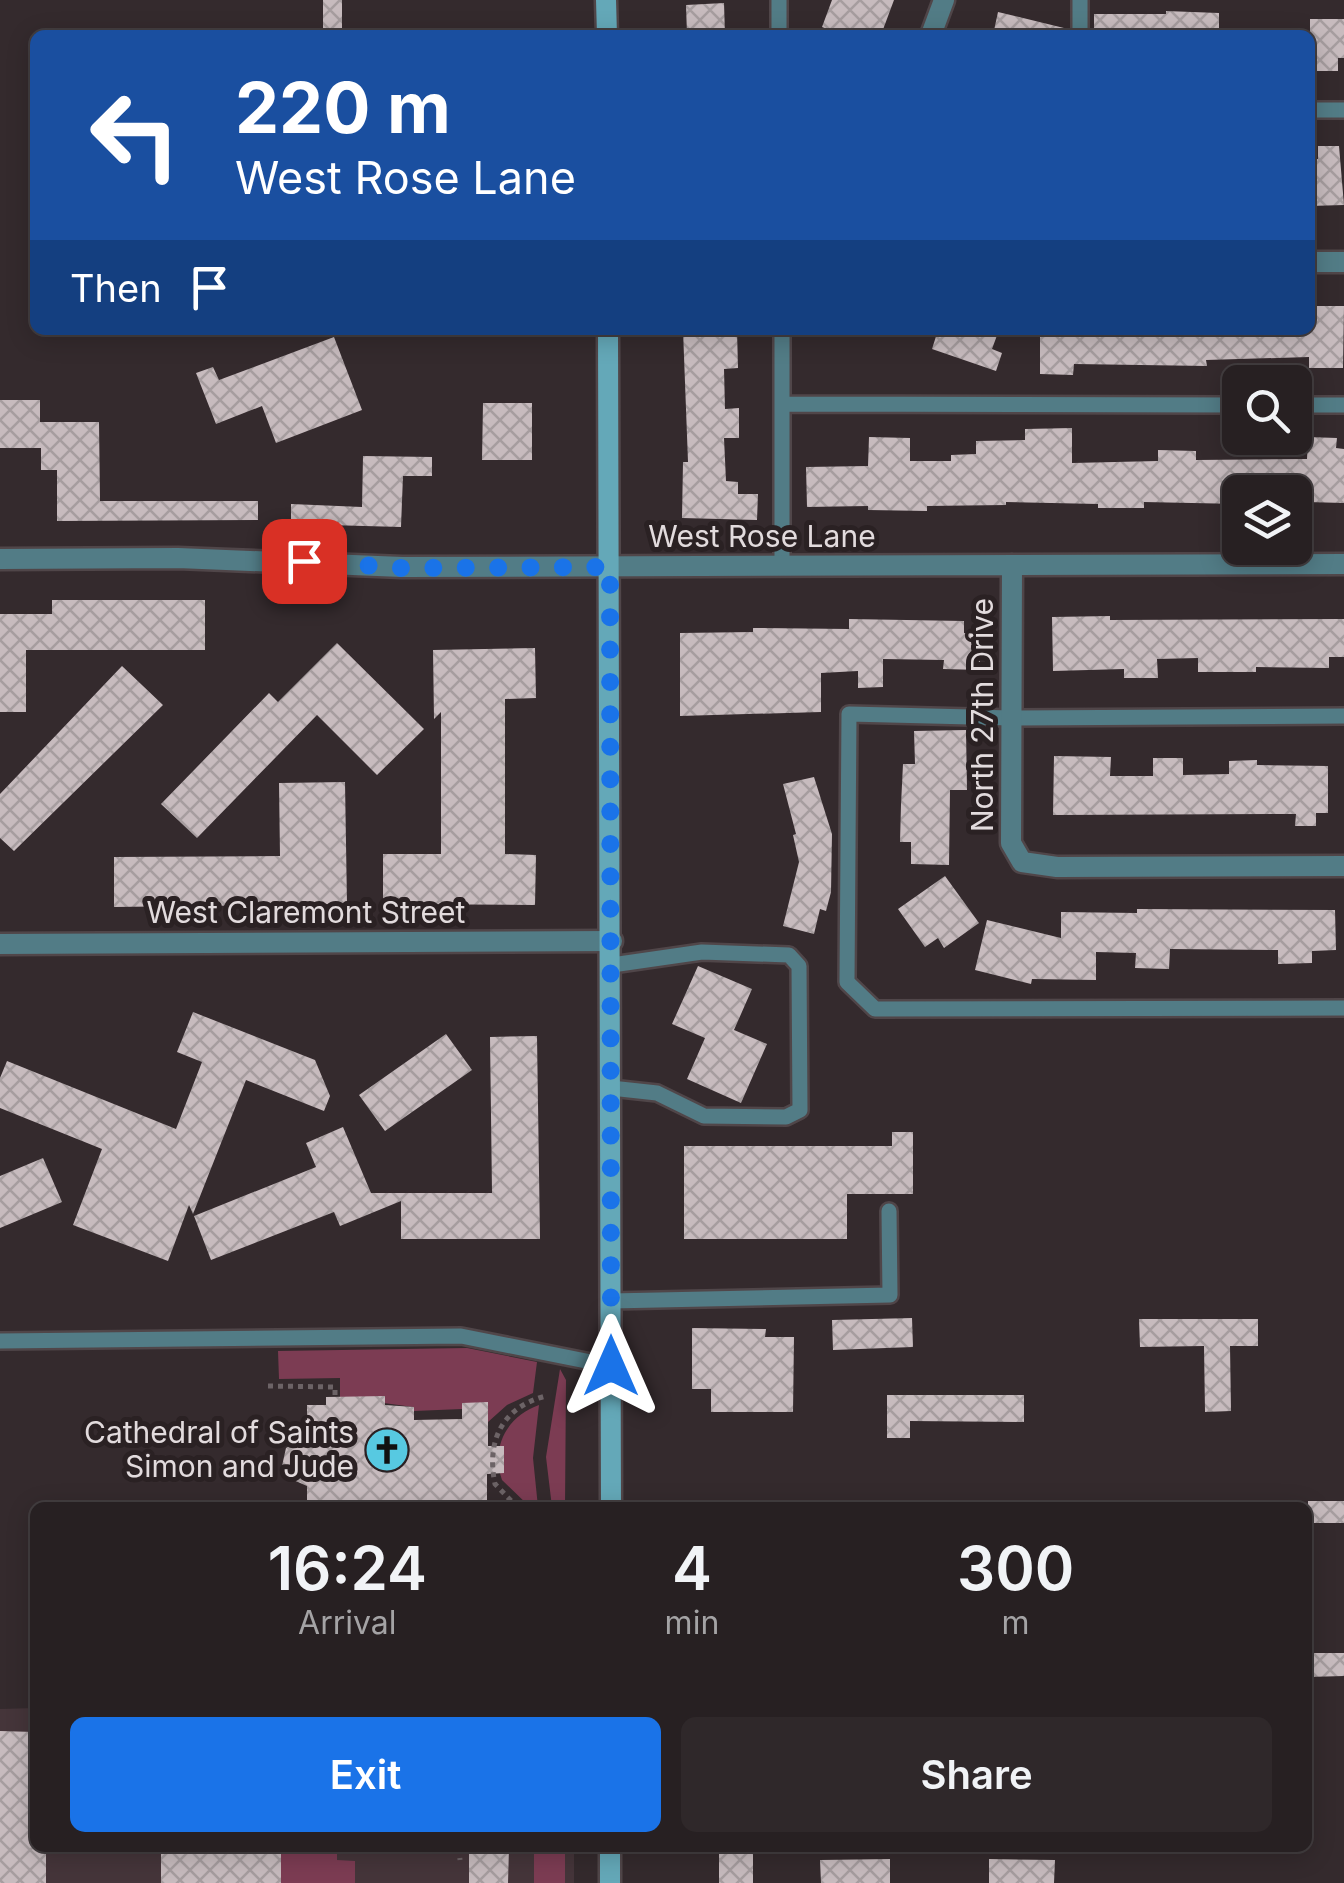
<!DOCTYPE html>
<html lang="en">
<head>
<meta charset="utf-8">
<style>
  :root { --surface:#272022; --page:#2f282a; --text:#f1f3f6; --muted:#a4a3a5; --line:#433e40; --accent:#1a73e8 }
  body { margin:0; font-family:Inter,sans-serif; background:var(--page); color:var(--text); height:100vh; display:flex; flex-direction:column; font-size:38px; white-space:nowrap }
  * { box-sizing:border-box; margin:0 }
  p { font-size:32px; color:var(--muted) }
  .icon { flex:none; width:55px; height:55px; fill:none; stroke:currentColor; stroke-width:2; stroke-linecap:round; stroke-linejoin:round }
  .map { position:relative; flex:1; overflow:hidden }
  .side { position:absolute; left:30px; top:1502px; width:1282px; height:350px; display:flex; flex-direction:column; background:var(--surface); border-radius:15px; box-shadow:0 5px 25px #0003,0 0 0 2px var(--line) }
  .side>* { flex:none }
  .guide { position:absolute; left:30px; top:30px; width:1285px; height:305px; border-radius:15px; box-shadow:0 5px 25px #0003,0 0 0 2px var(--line); background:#1a4fa0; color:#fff; overflow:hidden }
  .tools { position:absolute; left:1222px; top:365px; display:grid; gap:20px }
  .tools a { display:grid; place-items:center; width:90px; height:90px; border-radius:15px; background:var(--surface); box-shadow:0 5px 25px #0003,0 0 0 2px var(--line); font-size:50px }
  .pin { position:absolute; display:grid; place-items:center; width:85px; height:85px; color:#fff; margin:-42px; border-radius:20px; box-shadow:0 5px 15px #0006 }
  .me { position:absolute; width:110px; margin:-55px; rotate:0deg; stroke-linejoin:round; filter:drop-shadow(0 0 8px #0008) }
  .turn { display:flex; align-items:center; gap:35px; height:210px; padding:0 40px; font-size:45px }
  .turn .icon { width:130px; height:130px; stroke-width:2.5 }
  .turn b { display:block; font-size:70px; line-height:85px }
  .then { display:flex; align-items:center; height:95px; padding:0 40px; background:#0003; gap:20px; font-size:38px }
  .eta { display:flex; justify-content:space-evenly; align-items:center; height:170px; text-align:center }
  .eta b { font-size:60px; font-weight:600; line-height:70px }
  .primary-button { display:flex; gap:20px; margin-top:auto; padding:20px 40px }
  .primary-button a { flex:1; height:115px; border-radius:15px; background:var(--accent); color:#fff; font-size:40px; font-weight:600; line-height:115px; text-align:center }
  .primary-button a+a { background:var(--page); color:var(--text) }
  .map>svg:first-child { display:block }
  .built { fill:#45353a }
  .green { fill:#7c3c53 }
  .building { fill:url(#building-cross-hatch) }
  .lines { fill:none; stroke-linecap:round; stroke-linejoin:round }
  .service-casing { stroke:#504649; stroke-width:20 }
  .minor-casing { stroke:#504649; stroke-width:25 }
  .secondary-casing { stroke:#504649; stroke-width:25 }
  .path { stroke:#6c6366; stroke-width:5; stroke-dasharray:5 5; stroke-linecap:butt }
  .service { stroke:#527c86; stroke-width:15 }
  .minor { stroke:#527c86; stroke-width:20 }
  .secondary { stroke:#64a8b8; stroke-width:20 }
  .route { stroke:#1a73e8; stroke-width:18; stroke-dasharray:0 32.4 }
  .labels { text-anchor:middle; stroke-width:10; stroke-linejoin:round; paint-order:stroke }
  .street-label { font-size:30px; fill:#e2dbdd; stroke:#2a2123 }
  .poi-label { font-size:30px; fill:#e2dbdd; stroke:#2a2123; text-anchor:end }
</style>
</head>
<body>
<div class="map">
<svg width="1344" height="1883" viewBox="0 0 1344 1883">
  <defs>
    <pattern id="building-cross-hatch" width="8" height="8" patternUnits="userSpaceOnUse" patternTransform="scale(2.5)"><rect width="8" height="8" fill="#c7bbbe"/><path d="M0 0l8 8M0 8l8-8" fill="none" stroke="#a69d9f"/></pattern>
  </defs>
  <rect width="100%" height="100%" fill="#342a2d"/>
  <path class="built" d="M35,1708V1848H574V1883H0V1709Z"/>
  <path class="green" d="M467,1348L537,1362L533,1393L507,1405L488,1422V1403H463L462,1409L414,1411L413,1407L340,1397V1378L279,1379L278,1351Z
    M560,1369L566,1380L565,1507H552L546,1457Z
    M539,1405L533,1458L538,1507H530L502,1480C491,1447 506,1417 539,1405Z
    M163,1848H337V1860L355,1861V1883H163Z
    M537,1848H565V1883H534V1849Z"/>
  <path class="building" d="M323,0H342V35H323Z
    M832,0H894L881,35H842L822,27Z
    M724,3L725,35H687L686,5Z
    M1166,11L1219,13V35H1094V14H1166Z
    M998,12L1064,28L1063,35H993Z
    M1310,19H1344V58H1338V71H1310Z
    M1318,146H1339L1344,205L1310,206V159H1318Z
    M1310,306H1344L1343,368H1309V357L1206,360L1207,366L1074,364L1073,375L1040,374V330H1310Z
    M683,330H737L738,368L724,369L725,409L739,408V438H724L726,481L738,482V494H758L757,520L682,518L683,462H688Z
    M938,330H999L992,349L1002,353L996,371L932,349Z
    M334,337L362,410L276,443L262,406L216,424L196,373L213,367L219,380Z
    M0,400H40V422H99L100,501H258V520L57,521V470H41V448H0Z
    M483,403H532V460H482Z
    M1072,428V463L1158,461V450L1196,451V460L1307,459L1308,437L1337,438L1336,448L1344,449V503L1306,502V492H1240V504L1144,502V508H1098V504L1006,502V505L927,506V511L868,510V506L807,507L806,467L868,466L869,437L910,438V461H951V455L976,454V441L1025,440V429Z
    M363,456L432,457V476H403L401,527L291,524V504L362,507Z
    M52,600H205V650H26V712H0V614H52Z
    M1110,616V620L1344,619V657H1329V668L1256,667V672H1198V658L1157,659L1158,678H1124V669L1053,671L1052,617Z
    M849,619L964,621V633L980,634V670L943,669L944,660L883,659V687L858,688V671L821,673V712L680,716V633L753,632V628L849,629Z
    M337,643L424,729L377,775L317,715L197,838L161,804L269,693L278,702Z
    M535,648L536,698L505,699V854L536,855L535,905L383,904V854H441V712L434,719L433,650Z
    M122,666L163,705L14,851L0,838V794Z
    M966,730L967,790H950L949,865L911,864V842H900L901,805L903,764H915L914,731Z
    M1054,756L1111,757L1110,776H1153V758H1183V775L1229,774V761L1257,760V765L1328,766V813H1316V826H1295L1296,814L1053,815Z
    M814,777L832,834L831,892L826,911L820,909L814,934L783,926L799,862L793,835L796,834L783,784Z
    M345,782L347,904L114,907V857L280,856L279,783Z
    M945,876L979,923L944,948L938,938L925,947L898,909Z
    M1137,909L1335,910L1336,950L1312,951V963L1278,964V950L1170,949L1169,969L1135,968L1136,953L1096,952V980L1032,979L1031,984L975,970L987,920L1061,938V912L1137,913Z
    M698,966L752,989L734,1030L767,1044L741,1103L687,1079L705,1038L672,1024Z
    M193,1012L315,1060L330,1096L324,1111L246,1080L193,1214L189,1205L168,1261L73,1225L102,1149L0,1108V1078L7,1061L176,1129L202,1062L177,1052Z
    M446,1034L472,1070L385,1131L359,1095Z
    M537,1036L540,1239H401V1201L340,1226L334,1212L211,1260L194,1216L316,1167L306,1143L343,1127L371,1193H492L490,1037Z
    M892,1132H913V1194H847V1239H684V1146H892Z
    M43,1158L62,1202L0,1228V1176Z
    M912,1318L913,1347L833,1350L832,1320Z
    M1139,1319H1258V1346H1230L1231,1411L1205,1412L1204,1346L1140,1347Z
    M692,1328L766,1329L765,1337H794L793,1412H711V1389H692Z
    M887,1395H1024V1422L910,1421V1438H887Z
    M385,1396V1405L414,1407V1420L462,1419V1403L488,1402V1446H504V1473L487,1474V1508H307V1486L291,1479L282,1466L286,1448L307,1434V1405H326V1397Z
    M1308,1501H1344V1523H1308Z
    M1308,1653H1344V1676L1308,1677Z
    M0,1731L35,1732V1848H46V1883H0Z
    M469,1848H509L508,1883H469Z
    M719,1848H753V1883H719Z
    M161,1853H281V1883H161Z
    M890,1859V1883H821L820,1860Z
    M989,1859L1055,1860L1054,1883H989Z"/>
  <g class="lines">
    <defs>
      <path id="service" d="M1080,0V35
        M779,35V0
        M1310,110H1344
        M784,404L1240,405
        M1295,405H1344
        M782,567V330
        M1344,716L1012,718L849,714L847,982L875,1009L1344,1008
        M611,1088L657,1093L704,1116L786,1117L800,1110L799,966L789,955L702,952L612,965
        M611,1301L890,1295L889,1211
        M0,1341L461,1336L611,1366"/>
      <path id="minor" d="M931,35L944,0
        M1310,262H1344
        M0,559L178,558L402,567L1344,564
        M1012,565L1011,843L1022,862L1057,867L1344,866
        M0,944L612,941"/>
      <path id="secondary" d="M606,0L607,35
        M608,330L611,1508
        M610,1883V1848"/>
    </defs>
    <use href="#service" class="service-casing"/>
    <use href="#minor" class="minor-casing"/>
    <use href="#secondary" class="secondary-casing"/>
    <path class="path" d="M268,1386L335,1387V1397
      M518,1508L495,1484C486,1441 502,1407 546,1396
      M459,1848L460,1860"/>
    <use href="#service" class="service"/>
    <use href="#minor" class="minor"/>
    <use href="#secondary" class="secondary"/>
  </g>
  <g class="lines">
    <path class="route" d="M304,561L402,568L610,567L611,1366"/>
  </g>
  <defs>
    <symbol id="church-disc" viewBox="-11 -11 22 22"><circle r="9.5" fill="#57c9e1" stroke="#2a2123"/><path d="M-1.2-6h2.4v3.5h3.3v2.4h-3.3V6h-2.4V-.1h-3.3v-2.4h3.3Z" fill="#111"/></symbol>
  </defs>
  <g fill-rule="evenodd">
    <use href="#church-disc" x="362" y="1425" width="50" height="50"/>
  </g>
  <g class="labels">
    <g class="street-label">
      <text x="762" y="547">West Rose Lane</text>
      <text transform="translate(983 715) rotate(-90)" y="10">North 27th Drive</text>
      <text x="306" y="923">West Claremont Street</text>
    </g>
    <g class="poi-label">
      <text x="354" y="1443">Cathedral of Saints<tspan x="354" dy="34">Simon and Jude</tspan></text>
    </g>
  </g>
</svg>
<div class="tools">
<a><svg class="icon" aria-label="search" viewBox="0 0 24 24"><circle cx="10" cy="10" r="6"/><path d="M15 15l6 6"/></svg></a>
<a><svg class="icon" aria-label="layers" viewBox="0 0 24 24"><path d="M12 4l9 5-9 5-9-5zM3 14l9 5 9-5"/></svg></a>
</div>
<div class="pin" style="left:304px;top:561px;background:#d93025"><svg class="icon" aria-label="arrive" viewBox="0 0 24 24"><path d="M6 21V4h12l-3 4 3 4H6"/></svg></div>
<svg class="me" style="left:611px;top:1366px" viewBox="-20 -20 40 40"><path d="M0-17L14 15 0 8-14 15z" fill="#1a73e8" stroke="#fff" stroke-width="4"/></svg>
<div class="guide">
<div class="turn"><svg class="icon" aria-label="left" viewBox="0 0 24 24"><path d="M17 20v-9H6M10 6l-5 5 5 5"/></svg><div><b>220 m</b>West Rose Lane</div></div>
<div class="then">Then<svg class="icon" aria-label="arrive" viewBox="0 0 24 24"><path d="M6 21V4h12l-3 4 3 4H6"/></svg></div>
</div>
<section class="side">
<div class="eta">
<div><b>16:24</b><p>Arrival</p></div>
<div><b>4</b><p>min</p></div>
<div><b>300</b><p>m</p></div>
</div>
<div class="primary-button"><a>Exit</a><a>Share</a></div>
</section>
</div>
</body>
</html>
